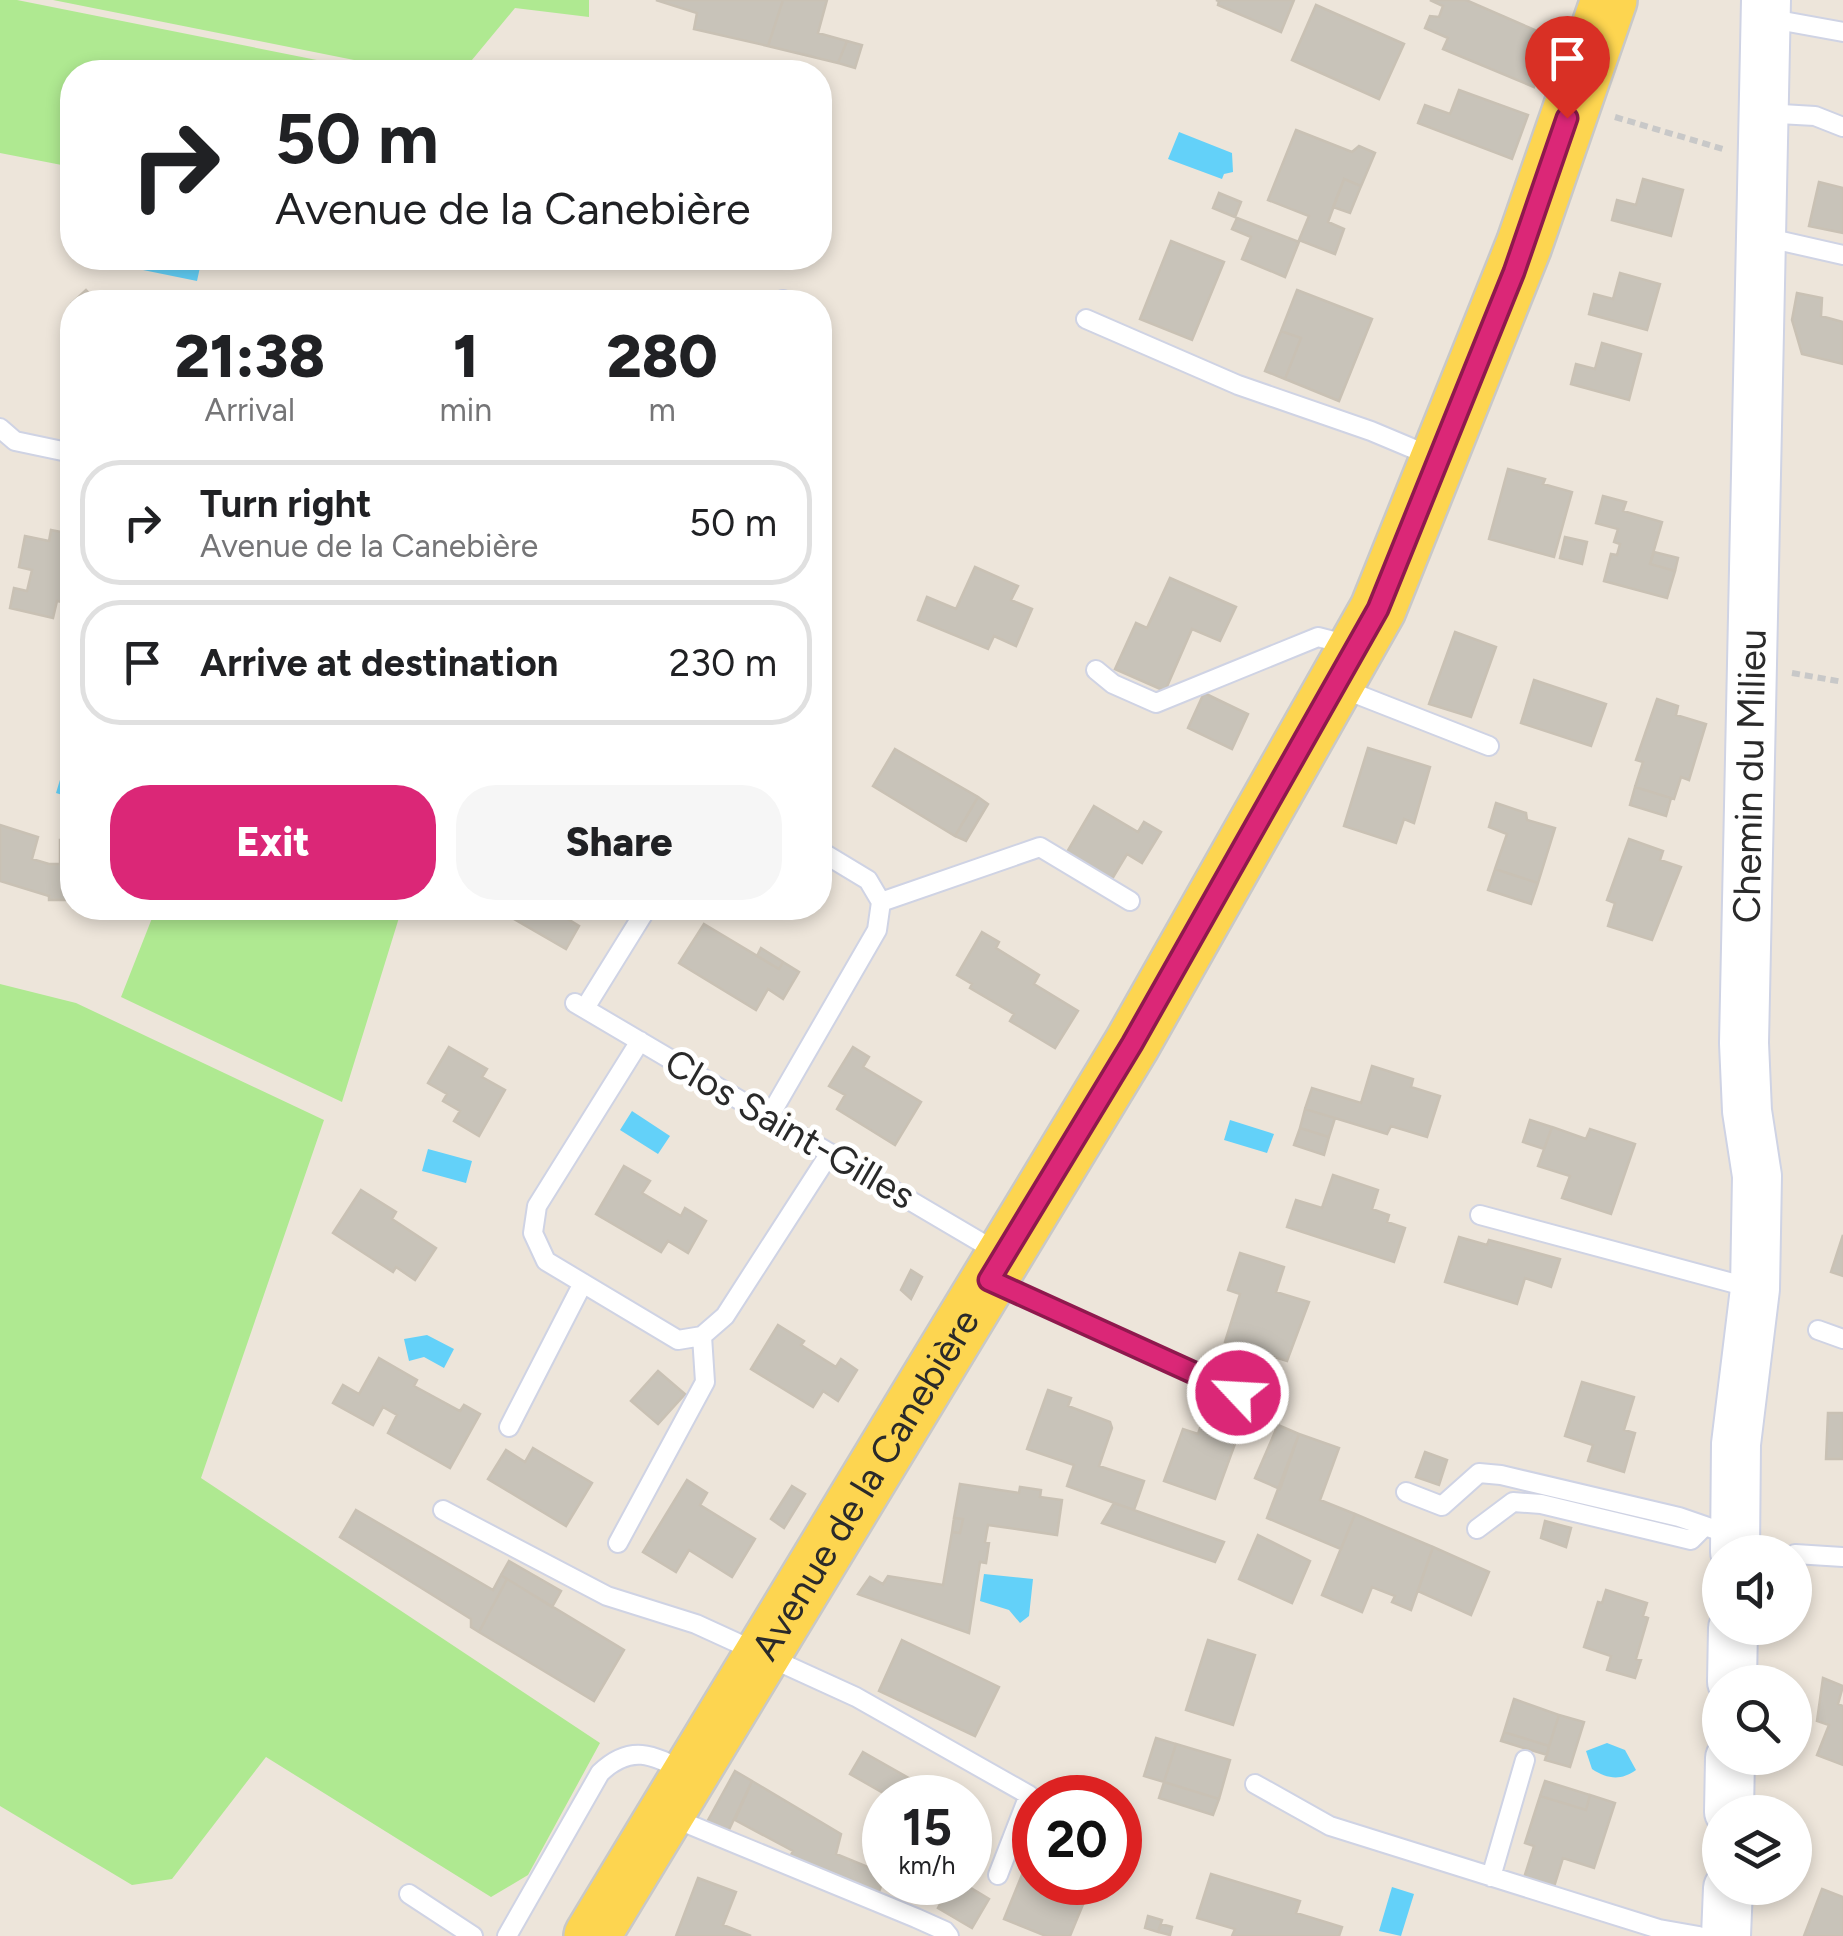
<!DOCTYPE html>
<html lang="en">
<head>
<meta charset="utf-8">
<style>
  :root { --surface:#fff; --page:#f6f6f6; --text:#202124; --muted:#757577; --line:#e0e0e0; --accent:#db2777 }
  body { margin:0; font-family:Figtree,sans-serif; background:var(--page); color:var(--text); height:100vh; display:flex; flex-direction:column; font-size:38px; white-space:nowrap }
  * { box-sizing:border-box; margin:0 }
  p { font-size:32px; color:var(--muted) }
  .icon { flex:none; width:55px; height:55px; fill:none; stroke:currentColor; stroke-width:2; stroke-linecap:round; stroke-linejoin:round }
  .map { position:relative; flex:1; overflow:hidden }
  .sheet { position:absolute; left:60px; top:290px; width:772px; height:630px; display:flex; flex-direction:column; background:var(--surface); border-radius:40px; box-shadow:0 5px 15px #0003 }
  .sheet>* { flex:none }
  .top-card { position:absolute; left:60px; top:60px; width:772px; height:210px; border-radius:40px; box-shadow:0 5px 15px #0003; background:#fff; color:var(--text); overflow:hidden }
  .controls { position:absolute; left:1702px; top:1535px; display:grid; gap:20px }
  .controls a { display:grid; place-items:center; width:110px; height:110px; border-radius:50%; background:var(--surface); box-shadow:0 5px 15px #0003; font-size:50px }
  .speed { position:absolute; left:862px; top:1775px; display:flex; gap:20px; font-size:50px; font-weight:700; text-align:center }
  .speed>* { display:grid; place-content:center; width:130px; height:130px; border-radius:50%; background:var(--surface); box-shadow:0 5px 15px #0003; line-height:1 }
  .speed small { font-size:25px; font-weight:400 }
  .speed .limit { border:15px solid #d22; background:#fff; color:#111 }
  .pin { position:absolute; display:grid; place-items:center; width:85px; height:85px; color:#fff; margin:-102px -42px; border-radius:50% 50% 50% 0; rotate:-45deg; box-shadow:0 0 10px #0007 }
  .pin .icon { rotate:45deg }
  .me { position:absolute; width:110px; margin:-55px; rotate:295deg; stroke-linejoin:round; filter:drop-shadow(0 0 8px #0008) }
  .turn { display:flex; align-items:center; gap:35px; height:210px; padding:0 50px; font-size:45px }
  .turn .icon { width:130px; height:130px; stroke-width:2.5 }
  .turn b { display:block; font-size:70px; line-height:85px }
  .eta { display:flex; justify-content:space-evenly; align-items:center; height:170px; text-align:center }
  .eta b { font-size:60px; font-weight:800; line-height:70px }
  .button { display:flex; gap:20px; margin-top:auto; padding:20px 50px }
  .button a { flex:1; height:115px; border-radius:40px; background:var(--accent); color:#fff; font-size:40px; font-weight:800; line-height:115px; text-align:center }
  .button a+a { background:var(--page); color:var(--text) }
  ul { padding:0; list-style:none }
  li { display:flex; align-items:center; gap:30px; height:125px; margin:0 20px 15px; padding:0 30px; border:5px solid var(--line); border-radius:40px }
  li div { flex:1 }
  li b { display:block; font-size:38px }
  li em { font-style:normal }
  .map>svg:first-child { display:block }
  .green { fill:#afe991 }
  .water { fill:#63d1f9 }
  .building { fill:#c8c3b9; stroke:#c9c1b4; stroke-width:2.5 }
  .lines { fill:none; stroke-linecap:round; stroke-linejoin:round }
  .lane-casing { stroke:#cfd3e4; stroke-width:22 }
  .secondary-casing { stroke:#cfd3e4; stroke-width:52 }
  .primary-casing { stroke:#c8c8c8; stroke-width:60 }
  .path { stroke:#c8c8c8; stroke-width:6; stroke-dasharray:8 5; stroke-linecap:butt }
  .lane { stroke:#fff; stroke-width:18 }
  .secondary { stroke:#fff; stroke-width:48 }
  .primary { stroke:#fdd550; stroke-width:55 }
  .route-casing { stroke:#8e194d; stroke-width:25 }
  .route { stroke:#db2777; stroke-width:18 }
  .labels { text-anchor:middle; stroke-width:10; stroke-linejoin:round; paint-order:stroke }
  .street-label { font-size:38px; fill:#2a2a2a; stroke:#fff }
</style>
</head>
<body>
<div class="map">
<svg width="1843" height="1936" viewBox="0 0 1843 1936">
  <rect width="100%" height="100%" fill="#ede5da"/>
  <path class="green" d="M0,0H17L377,72H72V167L0,153Z
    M53,0H589V17L515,8L462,72H414Z
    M156,908H402L342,1102L121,997Z
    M0,984L76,1003L324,1120L201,1478L600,1743L528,1875L491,1897L266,1757L172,1879L132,1885L0,1806Z"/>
  <path class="water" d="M1179,132L1232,153L1233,172L1224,174L1222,179L1168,159Z
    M146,258H202L197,281L143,270Z
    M72,740V798L56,793Z
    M632,1111L670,1136L658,1154L620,1130Z
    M1230,1120L1274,1134L1267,1153L1224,1140Z
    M428,1149L472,1161L466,1183L422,1171Z
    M427,1335L454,1349L444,1368L424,1357L409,1361L404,1339Z
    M984,1574L1033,1579L1029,1616L1020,1623L1009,1610L980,1601Z
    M1607,1743L1625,1750L1636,1770C1621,1781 1607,1779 1592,1769L1586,1751Z
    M1392,1887L1414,1894L1401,1936L1379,1931Z"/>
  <path class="building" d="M656,0H783L768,46L694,29L697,13Z
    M783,0H827L818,33L847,41L838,63L768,46Z
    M1216,0H1294L1281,32L1218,5L1219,1Z
    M1430,0H1466L1553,38L1534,87L1443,49L1448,38L1425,28L1430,16L1439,17L1443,6Z
    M1316,5L1404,44L1379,99L1292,60Z
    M847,41L862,45L855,68L838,63Z
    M1459,90L1528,115L1512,159L1418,123L1425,105L1450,114Z
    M1296,130L1352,152L1359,146L1375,153L1361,186L1344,179L1328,222L1344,229L1335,254L1299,240L1309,216L1268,200Z
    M1344,179L1361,186L1350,213L1333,207Z
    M1643,179L1683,190L1671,236L1612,220L1617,200L1636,205Z
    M1819,182L1843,188V233L1809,226Z
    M1219,193L1241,202L1235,217L1213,208Z
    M1237,218L1299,242L1285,277L1242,259L1251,237L1232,229Z
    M1171,241L1224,262L1192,340L1140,319Z
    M1620,273L1660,284L1647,330L1589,314L1594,294L1613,299Z
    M86,290L97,302H73Z
    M1297,290L1372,319L1339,401L1285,379L1301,338L1281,331Z
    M1797,293L1822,298L1821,316L1843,322V364L1802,354L1792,320Z
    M1281,331L1301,338L1285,379L1265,371Z
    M1602,343L1641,354L1629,400L1571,384L1576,364L1595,369Z
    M1508,469L1545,479L1543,484L1572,492L1554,557L1489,539Z
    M1603,496L1626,502L1623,511L1662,522L1650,564L1675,571L1667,598L1604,581L1611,554L1617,555L1620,544L1614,542L1618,529L1596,523Z
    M51,530L71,534L68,550L72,551V604L57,601L53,618L10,608L14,588L27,591L32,570L19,567L25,536L49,541Z
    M1565,537L1587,542L1582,564L1560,558Z
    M1654,552L1678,558L1675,571L1650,564Z
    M975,567L1018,586L1011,600L1032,609L1016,646L994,636L988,649L918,620L927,597L956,609Z
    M1170,578L1236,607L1220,641L1192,629L1165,691L1115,669L1136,623L1147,628Z
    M1455,632L1496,647L1471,717L1429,704Z
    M1534,680L1606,704L1591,746L1521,723Z
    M1204,693L1248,714L1232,749L1188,728Z
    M1657,699L1678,706L1676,715L1706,724L1689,780L1681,777L1674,799L1635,787L1643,762L1636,760Z
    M1368,748L1430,767L1414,823L1404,819L1396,843L1344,826Z
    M895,749L978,797L955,836L873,786Z
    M1635,787L1671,798L1666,816L1630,805Z
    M978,797L988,804L966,841L955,836Z
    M1496,803L1526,813L1527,820L1555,828L1538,883L1495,869L1507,834L1489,827Z
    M1094,806L1138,832L1144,822L1161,832L1142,863L1127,854L1112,879L1067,852Z
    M0,825L38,837L32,859L49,864H60V840H72L71,900H49V896L0,881Z
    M1629,839L1663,851L1660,860L1681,867L1652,940L1608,926L1615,903L1607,900Z
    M1495,869L1538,883L1531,904L1488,890Z
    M495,908H568L563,916L579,926L566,949Z
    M704,924L779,969L783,962L799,972L783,999L768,989L756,1010L679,963Z
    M982,932L999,942L996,948L1039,975L1034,984L1078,1011L1055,1048L1010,1021L1014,1014L970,988L972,984L957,975Z
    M761,948L783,962L779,969L757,956Z
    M449,1047L487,1069L482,1077L505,1090L479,1136L454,1121L460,1111L443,1101L447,1094L428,1083Z
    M853,1047L869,1057L863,1067L921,1102L895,1145L837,1109L845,1095L829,1086Z
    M1372,1066L1413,1079L1411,1087L1440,1096L1427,1137L1391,1126L1387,1134L1305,1109L1312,1088L1361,1103Z
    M1305,1109L1335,1118L1329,1137L1300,1128Z
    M1530,1120L1552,1127L1544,1149L1523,1142Z
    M1552,1127L1586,1139L1590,1129L1635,1144L1611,1214L1562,1198L1570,1176L1538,1166Z
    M1300,1128L1329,1137L1324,1155L1294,1145Z
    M624,1166L650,1181L642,1193L681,1216L685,1208L706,1221L688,1253L668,1241L661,1252L596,1214Z
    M1333,1175L1378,1190L1372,1209L1389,1215L1387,1222L1405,1228L1394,1262L1287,1227L1296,1200L1322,1208Z
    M361,1190L396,1212L392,1219L436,1248L415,1280L396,1267L393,1272L333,1233Z
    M1843,1235V1276L1831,1272Z
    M1459,1237L1487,1245L1489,1240L1560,1259L1551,1287L1525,1278L1517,1304L1445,1282Z
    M1240,1253L1284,1267L1276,1292L1309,1302L1287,1361L1225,1342L1240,1294L1228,1290Z
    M911,1270L922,1277L911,1299L901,1290Z
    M778,1325L804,1341L801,1345L836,1367L841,1359L857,1370L838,1401L823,1391L813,1407L751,1369Z
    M379,1358L417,1380L414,1386L460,1411L464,1405L480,1414L450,1468L388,1433L397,1415L383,1407L373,1425L333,1403L343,1385L359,1394Z
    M658,1371L685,1394L658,1424L631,1401Z
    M1582,1382L1634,1397L1624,1430L1635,1433L1624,1472L1588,1461L1593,1445L1565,1436Z
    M1048,1390L1071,1398L1068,1406L1110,1422L1112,1428L1099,1466L1144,1481L1134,1510L1067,1486L1074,1465L1027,1449Z
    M1828,1413H1843V1459H1826Z
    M1278,1425L1299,1434L1280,1489L1255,1478Z
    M1200,1428L1236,1441L1215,1499L1164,1481L1183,1429L1198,1434Z
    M1299,1434L1339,1448L1320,1500L1355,1514L1341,1549L1267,1518Z
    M533,1448L592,1483L566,1526L488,1479L506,1450L525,1462Z
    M1425,1452L1447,1460L1439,1485L1416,1477Z
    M687,1480L707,1493L700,1505L755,1539L732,1577L689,1550L676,1572L643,1552Z
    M960,1484L1019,1493L1020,1487L1041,1490L1040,1497L1062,1500L1057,1535L988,1525L985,1542L989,1543L986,1563L980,1562L969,1633L858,1594L870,1577L883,1584L888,1576L943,1585L952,1532L960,1533L963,1519L954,1518Z
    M792,1486L805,1494L784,1528L771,1519Z
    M1114,1503L1224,1542L1215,1562L1102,1523Z
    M356,1510L493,1590L501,1575L507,1579L479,1632L471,1627V1619L340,1537Z
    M1355,1514L1433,1547L1411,1610L1392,1602L1395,1596L1372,1587L1362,1612L1322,1595Z
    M954,1518L963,1519L960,1533L952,1532Z
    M1545,1521L1571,1528L1566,1547L1541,1538Z
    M1258,1535L1310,1561L1292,1603L1239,1579Z
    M1433,1547L1489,1572L1471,1615L1418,1591Z
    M509,1561L561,1591L552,1607L501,1575Z
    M507,1579L624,1650L594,1701L479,1632Z
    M1606,1590L1647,1603L1643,1616L1648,1618L1636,1659L1641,1660L1635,1678L1607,1670L1611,1656L1584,1647L1598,1602L1602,1603Z
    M902,1640L999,1687L975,1736L879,1691Z
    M1208,1640L1255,1655L1233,1725L1186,1710Z
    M1823,1678L1843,1686L1838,1704L1843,1706V1765L1817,1755L1829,1725L1817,1721Z
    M1514,1699L1559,1715L1549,1746L1504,1732Z
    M1559,1715L1584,1722L1570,1767L1545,1760Z
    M1504,1732L1549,1746L1547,1755L1501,1741Z
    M1156,1738L1176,1744L1164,1782L1144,1776Z
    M1176,1744L1230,1760L1219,1799L1164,1782Z
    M863,1752L914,1781L906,1798H892L850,1774Z
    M735,1771L752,1781L727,1834L707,1822Z
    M752,1781L841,1834L836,1854L885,1874L878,1895L790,1857L793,1851L735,1820Z
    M1545,1781L1590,1795L1586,1810L1540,1796Z
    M1164,1782L1219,1799L1213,1815L1159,1798Z
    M1590,1795L1615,1803L1594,1868L1563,1858L1553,1890L1523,1881L1534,1846L1525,1843L1540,1796L1586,1810Z
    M1026,1865L1035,1869V1882L1091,1885L1070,1936H1046L1004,1919Z
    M1211,1874L1300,1901L1296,1913L1342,1927L1339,1936H1232L1235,1929L1197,1918Z
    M698,1878L736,1892L723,1925L751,1936H676Z
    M952,1882H961L989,1899L972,1928L938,1908Z
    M1822,1889L1843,1897V1936H1804Z
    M1148,1916L1162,1920L1158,1932L1145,1928Z
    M1161,1924L1172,1927L1170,1935L1158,1932Z"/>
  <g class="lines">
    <defs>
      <path id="lane" d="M1766,18L1843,32
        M1763,113L1815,116L1843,127
        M1764,237L1843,255
        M783,300V302
        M1086,319L1238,385L1371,431L1433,457
        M0,428L15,441L72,453
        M1096,670L1113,684L1156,703L1318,637L1349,645
        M1341,688L1489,746
        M881,902L1040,847L1130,901
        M575,1003L999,1253
        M585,1008L647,908
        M640,1041L537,1206L533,1233L546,1261L678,1340L702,1336L725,1316L830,1153
        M769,1117L877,930L881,902L868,880L820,851
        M1480,1215L1755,1289
        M994,1283L1238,1393
        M1818,1330L1843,1339
        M509,1427L583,1283
        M1406,1492L1442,1506L1479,1473L1501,1475L1679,1517L1731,1535
        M443,1510L607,1596L696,1624L856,1697L1029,1795L998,1875
        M1477,1529L1513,1502L1541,1504L1691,1540L1705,1526
        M618,1543L705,1382L702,1336
        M1795,1554L1843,1557
        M1255,1784L1330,1826L1659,1929L1699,1936
        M671,1817L916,1918L945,1931L949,1936
        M1491,1877L1525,1760
        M409,1894L473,1936
        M507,1936L600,1773C630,1744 653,1754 685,1772"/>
      <g id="secondary">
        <path id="s1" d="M1735,1552L1736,1444L1755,1289L1757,1176L1747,1111L1744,1043L1766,0"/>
        <path d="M1732,1682L1733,1628"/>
        <path d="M1729,1812L1730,1758"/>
        <path d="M1726,1936L1728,1888"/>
      </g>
      <g id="primary">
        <path id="s2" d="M592,1936L1132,1044L1378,609L1524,245L1609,0"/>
      </g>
    </defs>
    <use href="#lane" class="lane-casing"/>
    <use href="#secondary" class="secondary-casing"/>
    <use href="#primary" class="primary-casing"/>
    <path class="path" d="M1615,117L1723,149
      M1792,673L1843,682"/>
    <use href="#lane" class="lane"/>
    <use href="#secondary" class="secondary"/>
    <use href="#primary" class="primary"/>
  </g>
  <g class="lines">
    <defs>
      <path id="route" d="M1238,1393L989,1280L1132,1044L1378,609L1514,272L1567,118"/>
    </defs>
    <use href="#route" class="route-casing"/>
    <use href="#route" class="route"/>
  </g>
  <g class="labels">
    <g class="street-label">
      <text dy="13" stroke="none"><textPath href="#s1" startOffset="778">Chemin du Milieu</textPath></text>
      <text transform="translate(790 1129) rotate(30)" y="13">Clos Saint-Gilles</text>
      <text dy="13" stroke="none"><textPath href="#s2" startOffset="528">Avenue de la Canebière</textPath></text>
    </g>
  </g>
</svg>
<div class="controls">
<a><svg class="icon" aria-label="sound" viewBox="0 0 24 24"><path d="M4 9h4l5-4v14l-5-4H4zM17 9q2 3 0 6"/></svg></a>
<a><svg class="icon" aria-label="search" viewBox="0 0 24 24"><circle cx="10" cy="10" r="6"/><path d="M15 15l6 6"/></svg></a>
<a><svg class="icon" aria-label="layers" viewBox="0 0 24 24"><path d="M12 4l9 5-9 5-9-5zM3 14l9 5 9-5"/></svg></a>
</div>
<div class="speed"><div>15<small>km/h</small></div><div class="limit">20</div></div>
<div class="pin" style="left:1567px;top:118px;background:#d93025"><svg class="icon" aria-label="arrive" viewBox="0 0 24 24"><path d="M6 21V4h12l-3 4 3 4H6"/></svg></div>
<svg class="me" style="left:1238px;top:1393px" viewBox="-20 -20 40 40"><circle r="17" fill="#db2777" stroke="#fff" stroke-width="3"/><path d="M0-11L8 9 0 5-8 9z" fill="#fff"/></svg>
<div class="top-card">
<div class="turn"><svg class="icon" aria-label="right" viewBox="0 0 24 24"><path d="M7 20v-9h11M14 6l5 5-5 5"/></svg><div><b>50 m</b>Avenue de la Canebière</div></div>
</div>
<section class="sheet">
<div class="eta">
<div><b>21:38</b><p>Arrival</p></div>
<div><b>1</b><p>min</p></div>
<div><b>280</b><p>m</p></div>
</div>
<ul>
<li><svg class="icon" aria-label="right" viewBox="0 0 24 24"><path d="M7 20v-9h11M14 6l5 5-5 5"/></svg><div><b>Turn right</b><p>Avenue de la Canebière</p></div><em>50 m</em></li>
<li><svg class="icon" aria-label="arrive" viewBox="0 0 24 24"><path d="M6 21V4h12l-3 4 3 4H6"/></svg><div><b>Arrive at destination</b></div><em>230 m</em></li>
</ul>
<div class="button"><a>Exit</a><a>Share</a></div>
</section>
</div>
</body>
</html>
